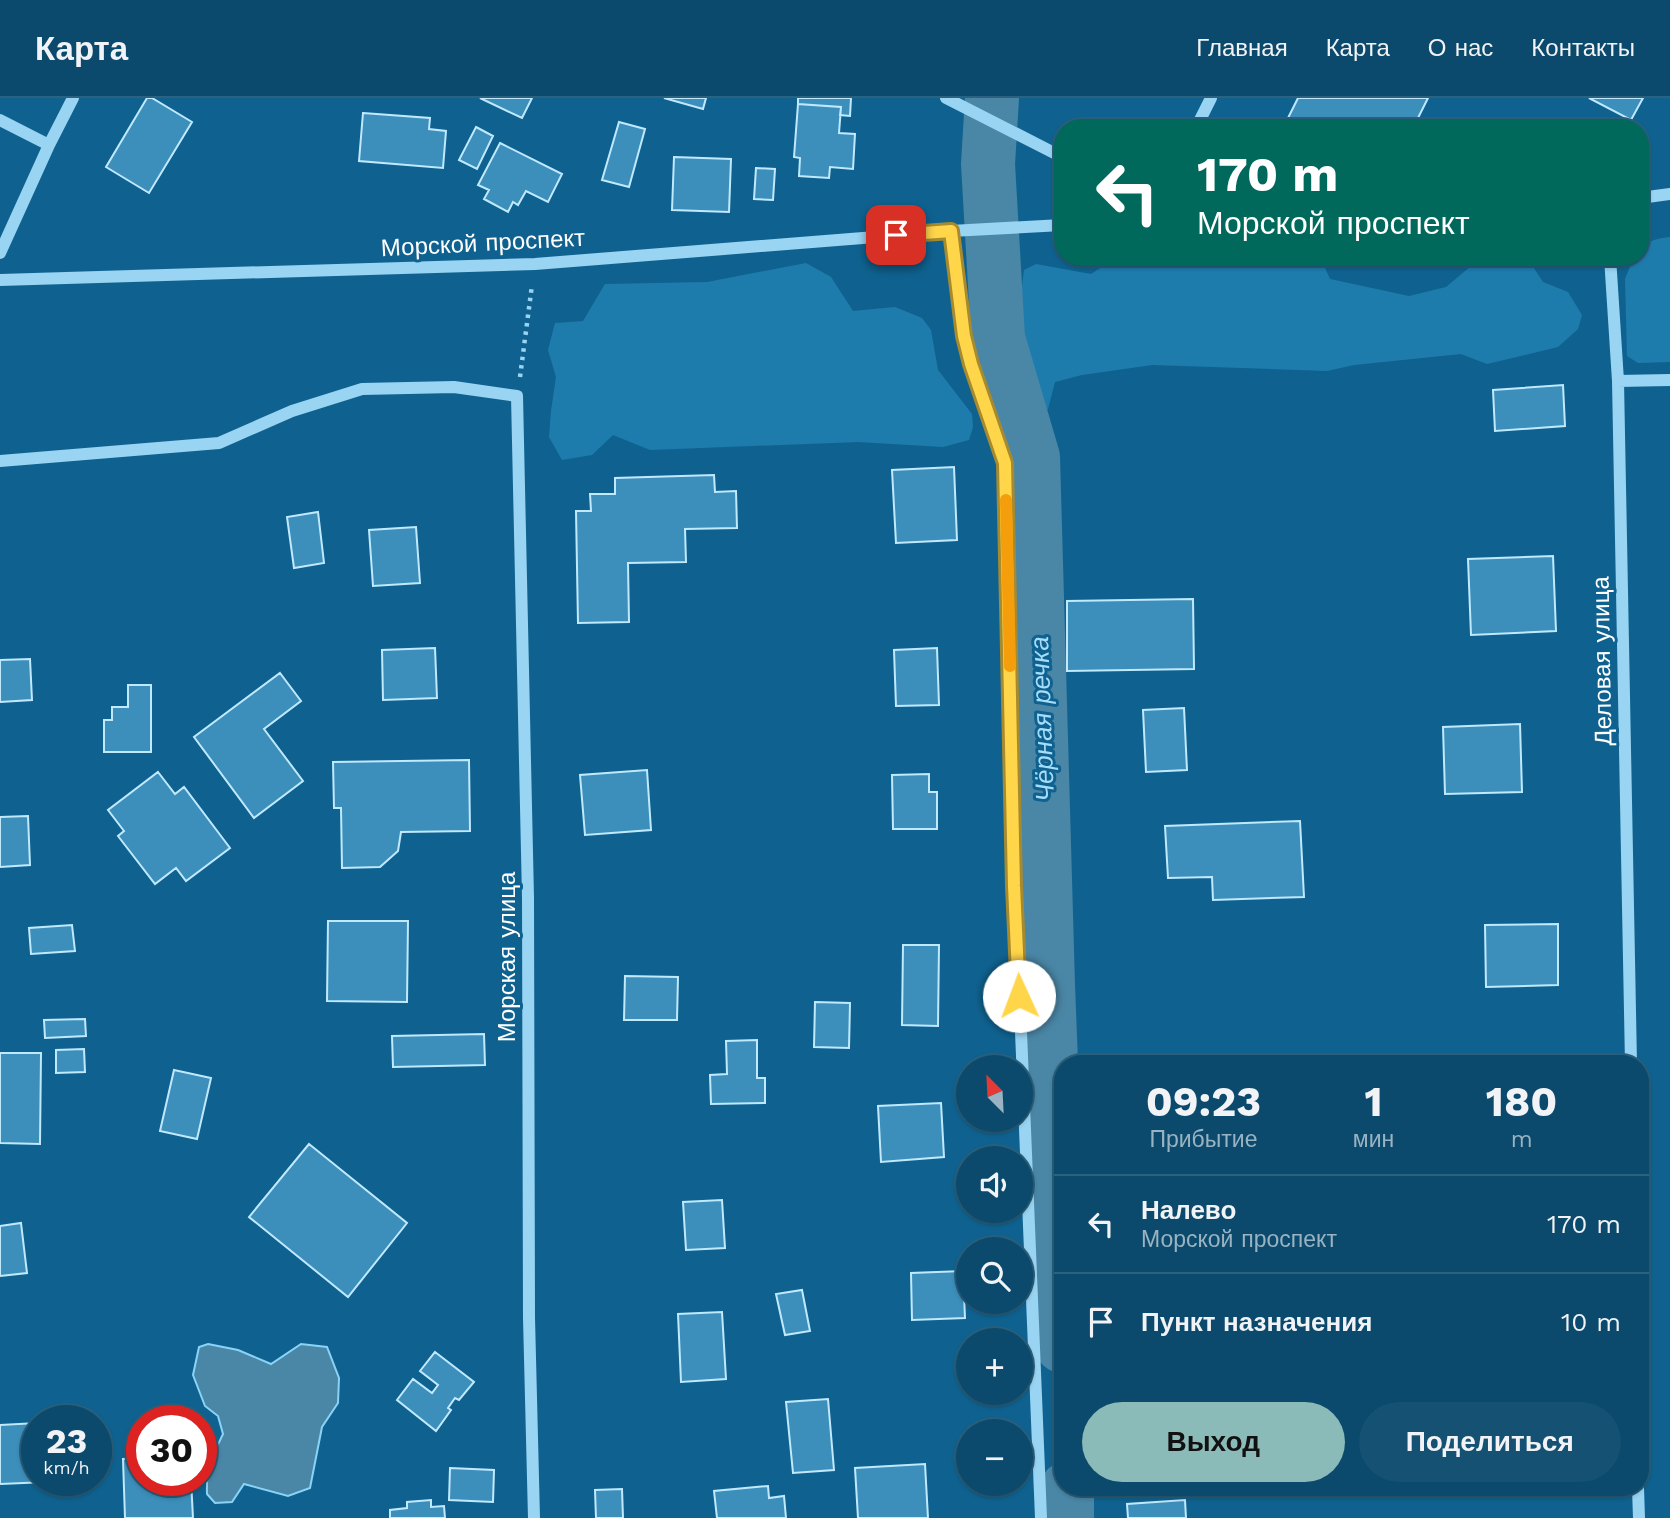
<!DOCTYPE html>
<html lang="ru">
<head>
<meta charset="utf-8">
<style>
  :root { --surface:#0b4a6c; --page:#145172; --text:#f1f3f6; --muted:#9ab3c2; --line:#2b627f; --accent:#8bbbb9 }
  body { margin:0; font-family:"Work Sans",sans-serif; background:var(--page); color:var(--text); height:100vh; display:flex; flex-direction:column; font-size:26px; white-space:nowrap }
  * { box-sizing:border-box; margin:0 }
  p { font-size:23px; color:var(--muted) }
  .icon { flex:none; width:38px; height:38px; fill:none; stroke:currentColor; stroke-width:2; stroke-linecap:round; stroke-linejoin:round }
  .map { position:relative; flex:1; overflow:hidden }
  .details { position:absolute; left:1054px; top:957px; width:595px; height:441px; display:flex; flex-direction:column; background:var(--surface); border-radius:28px; box-shadow:0 2px 5px #0004,0 0 0 2px var(--line) }
  .details>* { flex:none }
  .top-card { position:absolute; left:1054px; top:21px; width:595px; height:147px; border-radius:28px; box-shadow:0 2px 5px #0004,0 0 0 2px var(--line); background:#00695c; color:#fff; overflow:hidden }
  .needle { width:46px; rotate:336deg }
  .buttons { position:absolute; left:956px; top:957px; display:grid; gap:14px }
  .buttons a { display:grid; place-items:center; width:77px; height:77px; border-radius:50%; background:var(--surface); box-shadow:0 2px 5px #0004,0 0 0 2px var(--line); font-size:35px }
  .speed { position:absolute; left:21px; top:1307px; display:flex; gap:14px; font-size:35px; font-weight:700; text-align:center }
  .speed>* { display:grid; place-content:center; width:91px; height:91px; border-radius:50%; background:var(--surface); box-shadow:0 2px 5px #0004,0 0 0 2px var(--line); line-height:1 }
  .speed small { font-size:18px; font-weight:400 }
  .speed .limit { border:10px solid #d22; background:#fff; color:#111 }
  .pin { position:absolute; display:grid; place-items:center; width:60px; height:60px; color:#fff; margin:-30px; border-radius:14px; box-shadow:0 4px 10px #0006 }
  .me { position:absolute; width:77px; margin:-38px; rotate:358deg; stroke-linejoin:round; filter:drop-shadow(0 0 5px #0008) }
  .turn { display:flex; align-items:center; gap:24px; height:147px; padding:0 28px; font-size:32px }
  .turn .icon { width:91px; height:91px; stroke-width:2.5 }
  .turn b { display:block; font-size:49px; line-height:60px }
  .eta { display:flex; justify-content:space-evenly; align-items:center; height:119px; text-align:center }
  .eta b { font-size:42px; font-weight:700; line-height:49px }
  .button { display:flex; gap:14px; margin-top:auto; padding:14px 28px }
  .button a { flex:1; height:80px; border-radius:42px; background:var(--accent); color:#111; font-size:28px; font-weight:700; line-height:80px; text-align:center }
  .button a+a { background:var(--page); color:var(--text) }
  ul { padding:0; list-style:none }
  li { display:flex; align-items:center; gap:21px; height:98px; padding:0 28px; border-top:2px solid var(--line) }
  li div { flex:1 }
  li b { display:block; font-size:26px }
  li em { font-style:normal }
  header { display:flex; align-items:center; gap:42px; box-sizing:border-box; height:98px; padding:0 35px; background:var(--surface); border-bottom:2px solid var(--line) }
  header strong { font-size:33px }
  nav { display:flex; gap:38px; margin-inline-start:auto; font-size:24px }
  .map>svg:first-child { display:block }
  .green { fill:#1e7cad }
  .water { fill:#4a86a6; stroke:#8ad3f7; stroke-width:2 }
  .lines { fill:none; stroke-linecap:round; stroke-linejoin:round }
  .river { stroke:#4a86a6; stroke-width:54 }
  .building { fill:#3c8ebb; stroke:#c0e9fe; stroke-width:2 }
  .path { stroke:#99d4f3; stroke-width:4.5; stroke-dasharray:3.5 5; stroke-linecap:butt }
  .minor { stroke:#99d4f3; stroke-width:12 }
  .route-casing { stroke:#a68a30; stroke-width:18 }
  .route { stroke:#ffd54a; stroke-width:12 }
  .slow { stroke:#f59e0b; stroke-width:12 }
  .labels { text-anchor:middle; stroke-width:6; stroke-linejoin:round; paint-order:stroke }
  .street-label { font-size:24px; fill:#fff; stroke:#0f6290 }
  .water-label { font-size:26px; font-style:italic; fill:#a5ddfa; stroke:#0f6290 }
</style>
</head>
<body>
<header>
<strong>Карта</strong>
<nav><a>Главная</a><a>Карта</a><a>О нас</a><a>Контакты</a></nav>
</header>
<div class="map">
<svg width="1670" height="1420" viewBox="0 0 1670 1420">
  <rect width="100%" height="100%" fill="#0f6290"/>
  <path class="green" d="M1670,139V264L1638,265L1627,258L1625,181L1633,161L1634,159H1640C1640,144 1657,140 1670,139Z
    M1117,159H1320L1330,181L1409,198L1446,189L1477,163L1487,159H1521L1528,161L1543,184L1568,194L1582,217L1578,231L1558,249L1487,266L1461,256L1354,267L1327,273L1152,267L1082,277L1055,284L1048,311L1036,323L1019,212L1024,172L1036,166L1091,176Z
    M806,165L831,179L853,213L895,209L922,220L931,232L938,272L972,316L973,329L969,342L943,349L858,344L650,352L613,337L592,357L562,362L549,339L551,313L556,279L548,252L555,225L583,223L605,186L707,184Z"/>
  <path class="water" d="M208,1246L238,1252L271,1266L301,1246L327,1249L339,1280L338,1305L322,1329L310,1390L288,1398L244,1386L232,1404L215,1405L207,1396C206,1370 212,1359 223,1336L218,1318L205,1308L193,1277L199,1249Z"/>
  <g class="lines">
    <path class="river" d="M992,0L988,66L998,240L1033,359L1048,887L1062,1248
      M1067,1390V1420"/>
  </g>
  <path class="building" d="M147,0H152L192,24L149,95L106,69Z
    M480,0H532L522,20Z
    M664,0H706L703,11Z
    M798,0H851L850,18L840,17L841,9L798,6Z
    M1298,0H1428L1413,30H1283Z
    M1589,0H1643L1631,22Z
    M798,6L841,9L839,35L855,36L853,71L830,69L829,80L799,78L800,60L794,59Z
    M363,15L430,20L429,31L446,33L443,70L359,63Z
    M619,24L645,31L629,89L602,82Z
    M476,29L493,38L477,71L459,62Z
    M500,45L562,76L548,104L526,93L518,107L513,104L508,114L484,101L489,92L478,87Z
    M674,59L731,61L729,114L672,112Z
    M756,70L775,71L773,102L754,101Z
    M1563,287L1565,328L1495,333L1493,292Z
    M954,369L957,442L896,445L892,372Z
    M714,377L715,394L736,393L737,430L685,431L686,464L628,465L629,524L578,525L576,413H591L590,396H615V380Z
    M318,414L324,465L294,470L287,419Z
    M416,429L420,485L373,488L369,432Z
    M1553,458L1556,533L1471,537L1468,461Z
    M1193,501L1194,571L1067,573V503Z
    M435,550L437,600L383,602L382,552Z
    M937,550L939,607L896,608L894,552Z
    M30,561L32,602L0,604V562Z
    M280,575L301,603L264,631L303,683L254,720L194,639Z
    M128,587H151V654H104V622H112V609H128Z
    M1184,610L1187,672L1146,674L1143,612Z
    M1520,626L1522,694L1445,696L1443,629Z
    M469,662L470,733L401,734L398,753L380,769L342,770L341,710H334L333,664Z
    M647,672L651,732L585,737L580,677Z
    M158,674L175,696L184,689L230,750L186,783L176,770L155,786L118,738L124,733L108,712Z
    M929,676V694H937V731H893L892,677Z
    M28,718L30,767L0,769V719Z
    M1300,723L1304,799L1213,802L1212,779L1168,780L1165,728Z
    M328,823H408L407,904L327,903Z
    M1558,826V887L1486,889L1485,827Z
    M72,827L75,853L31,856L29,830Z
    M903,847H939L938,928L902,927Z
    M625,878L678,879L677,922H624Z
    M815,904L850,905L849,950L814,949Z
    M85,921L86,938L45,940L44,922Z
    M484,936L485,967L393,969L392,938Z
    M757,942V980H765V1005L711,1006L710,977L727,976L726,943Z
    M84,951L85,974L56,975V952Z
    M0,955H41L40,1046L0,1045Z
    M174,972L211,980L197,1041L160,1033Z
    M941,1005L944,1059L881,1064L878,1008Z
    M309,1046L407,1125L348,1199L249,1119Z
    M722,1102L725,1150L686,1152L683,1104Z
    M21,1125L27,1175L0,1178V1128Z
    M963,1173L965,1220L912,1222L911,1175Z
    M802,1192L810,1233L785,1237L776,1196Z
    M722,1214L726,1281L681,1284L678,1216Z
    M435,1254L474,1284L459,1302L455,1300L448,1310L451,1312L436,1333L397,1302L413,1281L432,1295L438,1287L420,1273Z
    M828,1301L834,1372L793,1375L786,1304Z
    M37,1325V1382H47V1384L0,1386V1327Z
    M142,1360V1382H191L193,1420H125L123,1361Z
    M925,1366L928,1420H858L855,1370Z
    M450,1370L494,1372L493,1404L449,1402Z
    M768,1388L769,1400L784,1398L786,1420H717L714,1393Z
    M1507,1390H1549V1396L1508,1398Z
    M622,1391L623,1420H596L595,1392Z
    M431,1402V1409L444,1408L445,1420H390V1412L407,1410V1404Z
    M1185,1402L1186,1420H1128L1127,1406Z"/>
  <g class="lines">
    <path class="path" d="M520,279L532,187"/>
    <path class="minor" d="M946,0L1062,59
      M0,22L49,47
      M1196,30L1211,0
      M1640,100L1670,96
      M951,133L964,238L971,266L1005,365L1015,788L1041,1420
      M0,155L49,47L73,0
      M1610,159L1618,283L1631,966
      M0,182L535,166L951,133L1062,127
      M1618,283L1670,282
      M0,363L219,345L292,313L362,291L454,289L517,298L528,800L529,1220L534,1420
      M1638,1390L1639,1420"/>
  </g>
  <g class="lines">
    <defs>
      <path id="route" d="M896,137L951,133L964,238L971,266L1005,365L1014,788L1019,898"/>
    </defs>
    <use href="#route" class="route-casing"/>
    <use href="#route" class="route"/>
    <path class="slow" d="M1006,402L1010,568"/>
  </g>
  <g class="labels">
    <g class="street-label">
      <text transform="translate(483 145) rotate(-3)" y="8">Морской проспект</text>
      <text transform="translate(1602 563) rotate(-91)" y="8">Деловая улица</text>
      <text transform="translate(507 859) rotate(-90)" y="8">Морская улица</text>
    </g>
    <g class="water-label">
      <text transform="translate(1042 621) rotate(-92)" y="9">Чёрная речка</text>
    </g>
  </g>
</svg>
<div class="buttons">
<a><svg class="needle" viewBox="-14 -14 28 28"><path d="M0-13l5 13h-10z" fill="#e53935"/><path d="M0 13l5-13h-10z" fill="#9ab3c2"/></svg></a>
<a><svg class="icon" aria-label="sound" viewBox="0 0 24 24"><path d="M4 9h4l5-4v14l-5-4H4zM17 9q2 3 0 6"/></svg></a>
<a><svg class="icon" aria-label="search" viewBox="0 0 24 24"><circle cx="10" cy="10" r="6"/><path d="M15 15l6 6"/></svg></a>
<a>+</a>
<a>−</a>
</div>
<div class="speed"><div>23<small>km/h</small></div><div class="limit">30</div></div>
<div class="pin" style="left:896px;top:137px;background:#d93025"><svg class="icon" aria-label="arrive" viewBox="0 0 24 24"><path d="M6 21V4h12l-3 4 3 4H6"/></svg></div>
<svg class="me" style="left:1019px;top:898px" viewBox="-20 -20 40 40"><circle r="19" fill="#fff"/><path d="M0-13L10 11 0 6-10 11z" fill="#ffd54a"/></svg>
<div class="top-card">
<div class="turn"><svg class="icon" aria-label="left" viewBox="0 0 24 24"><path d="M17 20v-9H6M10 6l-5 5 5 5"/></svg><div><b>170 m</b>Морской проспект</div></div>
</div>
<section class="details">
<div class="eta">
<div><b>09:23</b><p>Прибытие</p></div>
<div><b>1</b><p>мин</p></div>
<div><b>180</b><p>m</p></div>
</div>
<ul>
<li><svg class="icon" aria-label="left" viewBox="0 0 24 24"><path d="M17 20v-9H6M10 6l-5 5 5 5"/></svg><div><b>Налево</b><p>Морской проспект</p></div><em>170 m</em></li>
<li><svg class="icon" aria-label="arrive" viewBox="0 0 24 24"><path d="M6 21V4h12l-3 4 3 4H6"/></svg><div><b>Пункт назначения</b></div><em>10 m</em></li>
</ul>
<div class="button"><a>Выход</a><a>Поделиться</a></div>
</section>
</div>
</body>
</html>
